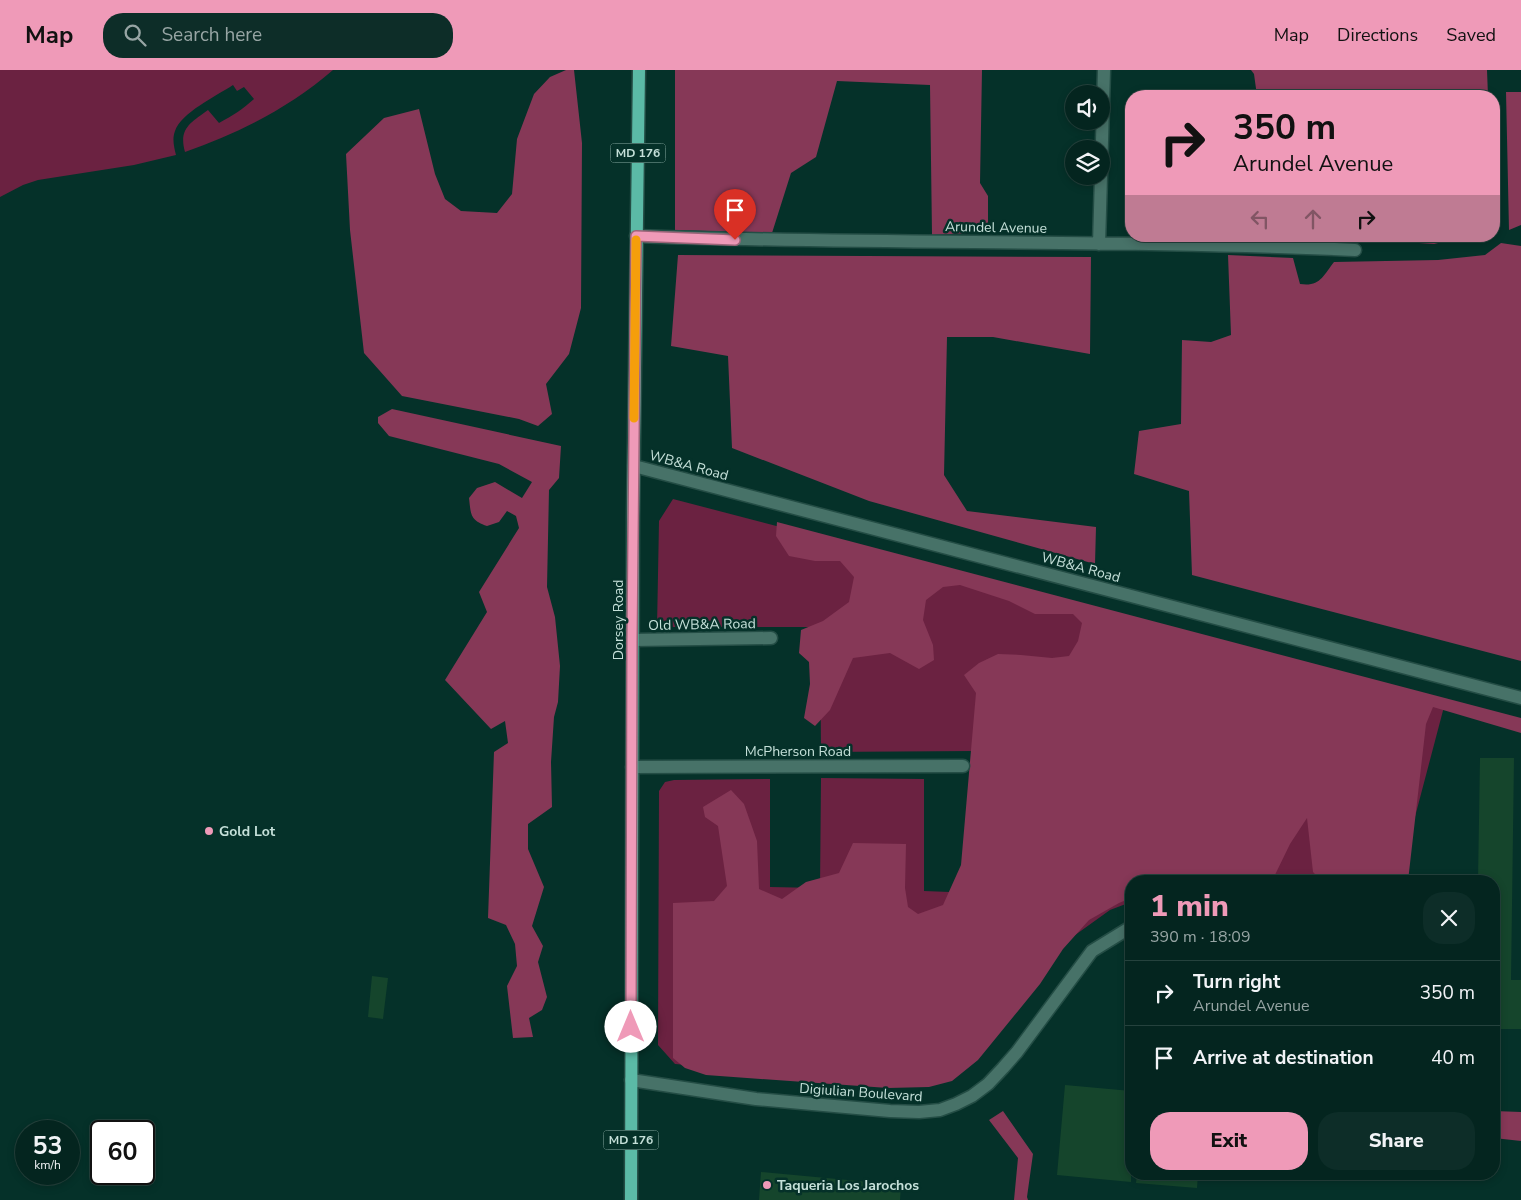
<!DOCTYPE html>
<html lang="en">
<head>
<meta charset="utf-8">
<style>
  :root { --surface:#04251f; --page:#0d2d28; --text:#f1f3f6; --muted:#97a5a4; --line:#25423d; --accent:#ef9ab8 }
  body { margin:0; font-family:"Nunito Sans",sans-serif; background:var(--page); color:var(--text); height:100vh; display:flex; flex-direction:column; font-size:19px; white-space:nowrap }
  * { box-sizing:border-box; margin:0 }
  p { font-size:16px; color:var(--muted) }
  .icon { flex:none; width:28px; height:28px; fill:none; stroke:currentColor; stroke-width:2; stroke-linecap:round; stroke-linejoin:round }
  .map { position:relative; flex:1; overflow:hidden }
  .panel { position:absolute; left:1125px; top:805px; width:375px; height:305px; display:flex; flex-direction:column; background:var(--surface); border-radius:20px; box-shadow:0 2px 8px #0003,0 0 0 1px var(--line) }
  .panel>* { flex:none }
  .hud { position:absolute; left:1125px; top:20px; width:375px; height:152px; border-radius:20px; box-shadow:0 2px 8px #0003,0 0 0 1px var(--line); background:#ef9ab8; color:#111; overflow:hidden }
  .buttons { position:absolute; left:1065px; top:15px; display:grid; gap:10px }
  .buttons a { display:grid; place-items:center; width:45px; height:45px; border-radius:50%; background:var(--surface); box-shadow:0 2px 8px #0003,0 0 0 1px var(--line); font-size:25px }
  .speed { position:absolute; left:15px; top:1050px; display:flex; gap:10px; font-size:25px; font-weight:700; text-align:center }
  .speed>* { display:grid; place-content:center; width:65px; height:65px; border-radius:50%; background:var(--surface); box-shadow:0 2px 8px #0003,0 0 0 1px var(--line); line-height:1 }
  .speed small { font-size:12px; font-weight:400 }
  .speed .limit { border:2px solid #111; border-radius:8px; background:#fff; color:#111 }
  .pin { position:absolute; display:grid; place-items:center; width:42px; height:42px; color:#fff; margin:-51px -21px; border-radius:50% 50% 50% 0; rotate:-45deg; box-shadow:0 0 5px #0007 }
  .pin .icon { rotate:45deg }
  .me { position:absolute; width:55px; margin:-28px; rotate:0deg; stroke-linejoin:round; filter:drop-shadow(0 0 4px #0008) }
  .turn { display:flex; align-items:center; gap:18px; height:105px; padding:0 25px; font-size:22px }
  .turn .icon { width:65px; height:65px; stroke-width:2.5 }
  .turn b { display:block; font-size:35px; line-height:42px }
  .lanes { display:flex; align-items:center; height:48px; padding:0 25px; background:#0003; justify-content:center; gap:25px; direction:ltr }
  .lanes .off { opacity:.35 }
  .round { display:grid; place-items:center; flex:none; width:52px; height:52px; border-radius:20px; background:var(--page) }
  .head { display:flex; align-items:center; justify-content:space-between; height:85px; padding:0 25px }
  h1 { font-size:30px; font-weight:800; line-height:38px; color:var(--accent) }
  .button { display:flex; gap:10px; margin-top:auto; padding:10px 25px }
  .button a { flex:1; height:58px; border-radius:20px; background:var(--accent); color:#111; font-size:20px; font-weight:800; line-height:58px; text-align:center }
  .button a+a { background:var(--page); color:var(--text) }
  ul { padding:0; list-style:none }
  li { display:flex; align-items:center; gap:15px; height:65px; padding:0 25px; border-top:1px solid var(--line) }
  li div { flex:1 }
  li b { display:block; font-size:19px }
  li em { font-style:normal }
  header { display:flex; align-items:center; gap:30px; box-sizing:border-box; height:70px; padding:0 25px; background:var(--accent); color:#111 }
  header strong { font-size:24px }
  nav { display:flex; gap:28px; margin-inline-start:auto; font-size:18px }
  .search { width:350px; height:45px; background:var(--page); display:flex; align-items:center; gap:12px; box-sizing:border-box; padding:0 18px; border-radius:20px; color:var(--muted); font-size:19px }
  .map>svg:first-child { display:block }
  .green { fill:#6b2241 }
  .forest { fill:#863857 }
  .building { fill:#15452c }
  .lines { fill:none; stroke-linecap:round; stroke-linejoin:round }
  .minor-casing { stroke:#244d45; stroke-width:15 }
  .major-casing { stroke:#244d45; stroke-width:15 }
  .minor { stroke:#477268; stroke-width:12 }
  .major { stroke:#5bbaa6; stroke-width:12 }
  .route-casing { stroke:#9b6478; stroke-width:12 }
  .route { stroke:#ef9ab8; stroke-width:9 }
  .slow { stroke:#f59e0b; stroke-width:9 }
  .poi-dot { fill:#ef9ab8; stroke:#053129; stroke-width:2 }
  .labels { text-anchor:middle; stroke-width:5; stroke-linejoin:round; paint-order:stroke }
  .shield { fill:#053129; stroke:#8baca4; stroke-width:1 }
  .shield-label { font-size:12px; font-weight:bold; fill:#c5e0d9 }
  .street-label { font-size:14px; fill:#c5e0d9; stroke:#053129 }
  .poi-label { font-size:14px; font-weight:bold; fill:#c5e0d9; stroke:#053129; text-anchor:start }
</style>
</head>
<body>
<header>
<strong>Map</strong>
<div class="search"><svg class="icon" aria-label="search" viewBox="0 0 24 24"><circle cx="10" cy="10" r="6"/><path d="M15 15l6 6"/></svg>Search here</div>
<nav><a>Map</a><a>Directions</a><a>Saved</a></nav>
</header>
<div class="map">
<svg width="1521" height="1130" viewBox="0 0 1521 1130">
  <rect width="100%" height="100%" fill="#053129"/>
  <path class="green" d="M0,0H333C289,38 239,63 185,82C178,58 192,52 208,40L219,53C232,46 243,39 254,29L244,17L237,21L233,15C216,26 181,43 175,61C172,69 174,77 176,85L134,95L38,110L23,115L0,127Z
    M673,429L861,478L1445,633L1411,762L1387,811H1131V832L1110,840L1071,868L903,1013L675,994L658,975L659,721L665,712L674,710L770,709V817L820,818L821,708L924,709V821L976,823V681L821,682L820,557H657L659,451Z"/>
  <path class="forest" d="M566,0H574L582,73L581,238L569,284L546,314L552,344L538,356L519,349L402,326L364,283L350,160L346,84L384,48L419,39L435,104L445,129L461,141L497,143L512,124L517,69L534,24L550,7Z
    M675,0H982L980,113L988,126V162L932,165L930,15L837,11L816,87L791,103L772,163L675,160Z
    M1251,0H1487L1488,26H1257L1254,4Z
    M1506,22H1521V155L1509,160Z
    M1314,166H1467L1434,174Z
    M1501,173L1521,176V591L1192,505L1189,421L1134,404L1139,361L1181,354L1182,270L1211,272L1231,265L1228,185L1293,188L1300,214C1320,217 1323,206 1334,192L1438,190L1485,185Z
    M678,185L1091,187L1090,284L993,267H947L944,405L967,441L1096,457L1095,494L869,431L732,378L728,286L671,276Z
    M392,339L561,376L559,408L549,420L547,517L555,547L560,596L558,632L554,647L551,692L552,737L528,754V779L544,817L532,856L543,876L538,892L547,927L542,940L529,948L533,967L513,968L507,916L517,896L515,874L506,855L488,848L494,682L508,673L505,651L491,659L445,610L487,542L479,522L519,458L516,446L507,441L499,452L487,456C470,450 471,445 469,428L477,418L495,412L522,428L532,412L499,394L389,366L378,353V347Z
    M777,452L1521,648V663L1433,637L1426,654L1408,811H1322L1313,802L1307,748L1290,774L1272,811H1175L1164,806L1159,811H1131V828L1119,833L1089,850L1063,879L1040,914L978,990L952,1011L929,1017L888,1018L706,1005L685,998L673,988V833L714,831L727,816L718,756L705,747L703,737L731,720L744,734L757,771L759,819L782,829L806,812L839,803L853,773L906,774L905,818L908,837L918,844L943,835L961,795L976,623L964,605L979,593L998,584L1021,585L1052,588L1069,586L1078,571L1082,553L1073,544H1035L1009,531L960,515L943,517L926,530L923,550L933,575L934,590L919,599L890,583L853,588L830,640L815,656L804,648L810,614L809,592L799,583L801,560L823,551L849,532L854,507L840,491H815L789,486L776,466Z
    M1003,1041L1033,1084L1027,1127L1028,1130H1014L1018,1088L989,1050Z
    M1494,1041L1521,1042V1071L1494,1068Z"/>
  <path class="building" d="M1480,688H1514L1511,910H1521V959H1494V811H1478Z
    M372,906L388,908L383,949L368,947Z
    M1065,1015L1131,1021V1112L1057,1105Z
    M761,1102L901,1115L900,1130H759Z
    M1137,1104H1198L1197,1118L1136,1113Z"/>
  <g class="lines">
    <defs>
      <path id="minor" d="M1101,106L1104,0
        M636,166C876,175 1116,169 1355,180
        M1099,174L1101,106
        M634,396L1521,628
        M633,570L771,568
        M632,697L963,696
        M631,1010L756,1029L890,1041L919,1042L940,1040L956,1034L972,1026L988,1014L1003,998L1017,982L1092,881L1131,857"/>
      <path id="major" d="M631,1130L633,447L639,0"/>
    </defs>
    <use href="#minor" class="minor-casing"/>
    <use href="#major" class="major-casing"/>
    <use href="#minor" class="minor"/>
    <use href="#major" class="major"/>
  </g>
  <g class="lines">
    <defs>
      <path id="route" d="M631,957L632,570L636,166L735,170"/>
    </defs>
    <use href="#route" class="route-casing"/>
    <use href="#route" class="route"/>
    <path class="slow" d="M634,348L636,170"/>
  </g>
  <g class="poi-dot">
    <circle cx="209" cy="761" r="5"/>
    <circle cx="767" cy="1115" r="5"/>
  </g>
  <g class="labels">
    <g class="shield">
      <rect x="610.5" y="73.5" width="55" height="19" rx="4"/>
      <rect x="603.5" y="1060.5" width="55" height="19" rx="4"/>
    </g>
    <g class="shield-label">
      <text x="638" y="87">MD 176</text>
      <text x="631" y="1074">MD 176</text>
    </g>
    <g class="street-label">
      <text transform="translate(996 157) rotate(1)" y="5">Arundel Avenue</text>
      <text transform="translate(689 395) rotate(15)" y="5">WB&amp;A Road</text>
      <text transform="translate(1081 497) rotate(15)" y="5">WB&amp;A Road</text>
      <text transform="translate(618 550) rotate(-90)" y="5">Dorsey Road</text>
      <text transform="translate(702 554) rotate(-1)" y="5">Old WB&amp;A Road</text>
      <text x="798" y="686">McPherson Road</text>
      <text transform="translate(861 1022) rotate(4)" y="5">Digiulian Boulevard</text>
    </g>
    <g class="poi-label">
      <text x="219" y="766">Gold Lot</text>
      <text x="777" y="1120">Taqueria Los Jarochos</text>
    </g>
  </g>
</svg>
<div class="buttons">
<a><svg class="icon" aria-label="sound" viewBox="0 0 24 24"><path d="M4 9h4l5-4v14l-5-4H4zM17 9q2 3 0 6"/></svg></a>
<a><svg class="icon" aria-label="layers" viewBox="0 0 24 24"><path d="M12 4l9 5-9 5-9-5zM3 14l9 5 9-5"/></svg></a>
</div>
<div class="speed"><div>53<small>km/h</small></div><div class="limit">60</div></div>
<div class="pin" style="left:735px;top:170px;background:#d93025"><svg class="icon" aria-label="arrive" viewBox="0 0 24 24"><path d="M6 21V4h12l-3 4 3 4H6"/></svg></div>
<svg class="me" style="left:631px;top:957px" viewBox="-20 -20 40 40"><circle r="19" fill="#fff"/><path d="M0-13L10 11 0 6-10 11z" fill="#ef9ab8"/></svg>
<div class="hud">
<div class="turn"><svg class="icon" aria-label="right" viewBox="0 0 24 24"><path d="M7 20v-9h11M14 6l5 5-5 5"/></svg><div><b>350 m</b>Arundel Avenue</div></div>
<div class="lanes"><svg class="icon off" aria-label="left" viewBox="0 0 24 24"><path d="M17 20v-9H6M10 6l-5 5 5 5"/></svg><svg class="icon off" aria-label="ahead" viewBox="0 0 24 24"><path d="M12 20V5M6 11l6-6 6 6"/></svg><svg class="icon" aria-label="right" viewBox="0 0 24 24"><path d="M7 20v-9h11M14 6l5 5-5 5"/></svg></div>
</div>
<section class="panel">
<div class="head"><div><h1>1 min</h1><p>390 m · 18:09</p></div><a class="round"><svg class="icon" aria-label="close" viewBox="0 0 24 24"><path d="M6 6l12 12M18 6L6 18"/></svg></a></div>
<ul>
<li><svg class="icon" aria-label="right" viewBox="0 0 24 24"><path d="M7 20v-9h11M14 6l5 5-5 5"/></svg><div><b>Turn right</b><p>Arundel Avenue</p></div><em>350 m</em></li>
<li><svg class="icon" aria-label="arrive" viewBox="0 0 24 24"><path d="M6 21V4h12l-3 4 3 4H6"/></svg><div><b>Arrive at destination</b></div><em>40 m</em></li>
</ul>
<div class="button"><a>Exit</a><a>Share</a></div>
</section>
</div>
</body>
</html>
